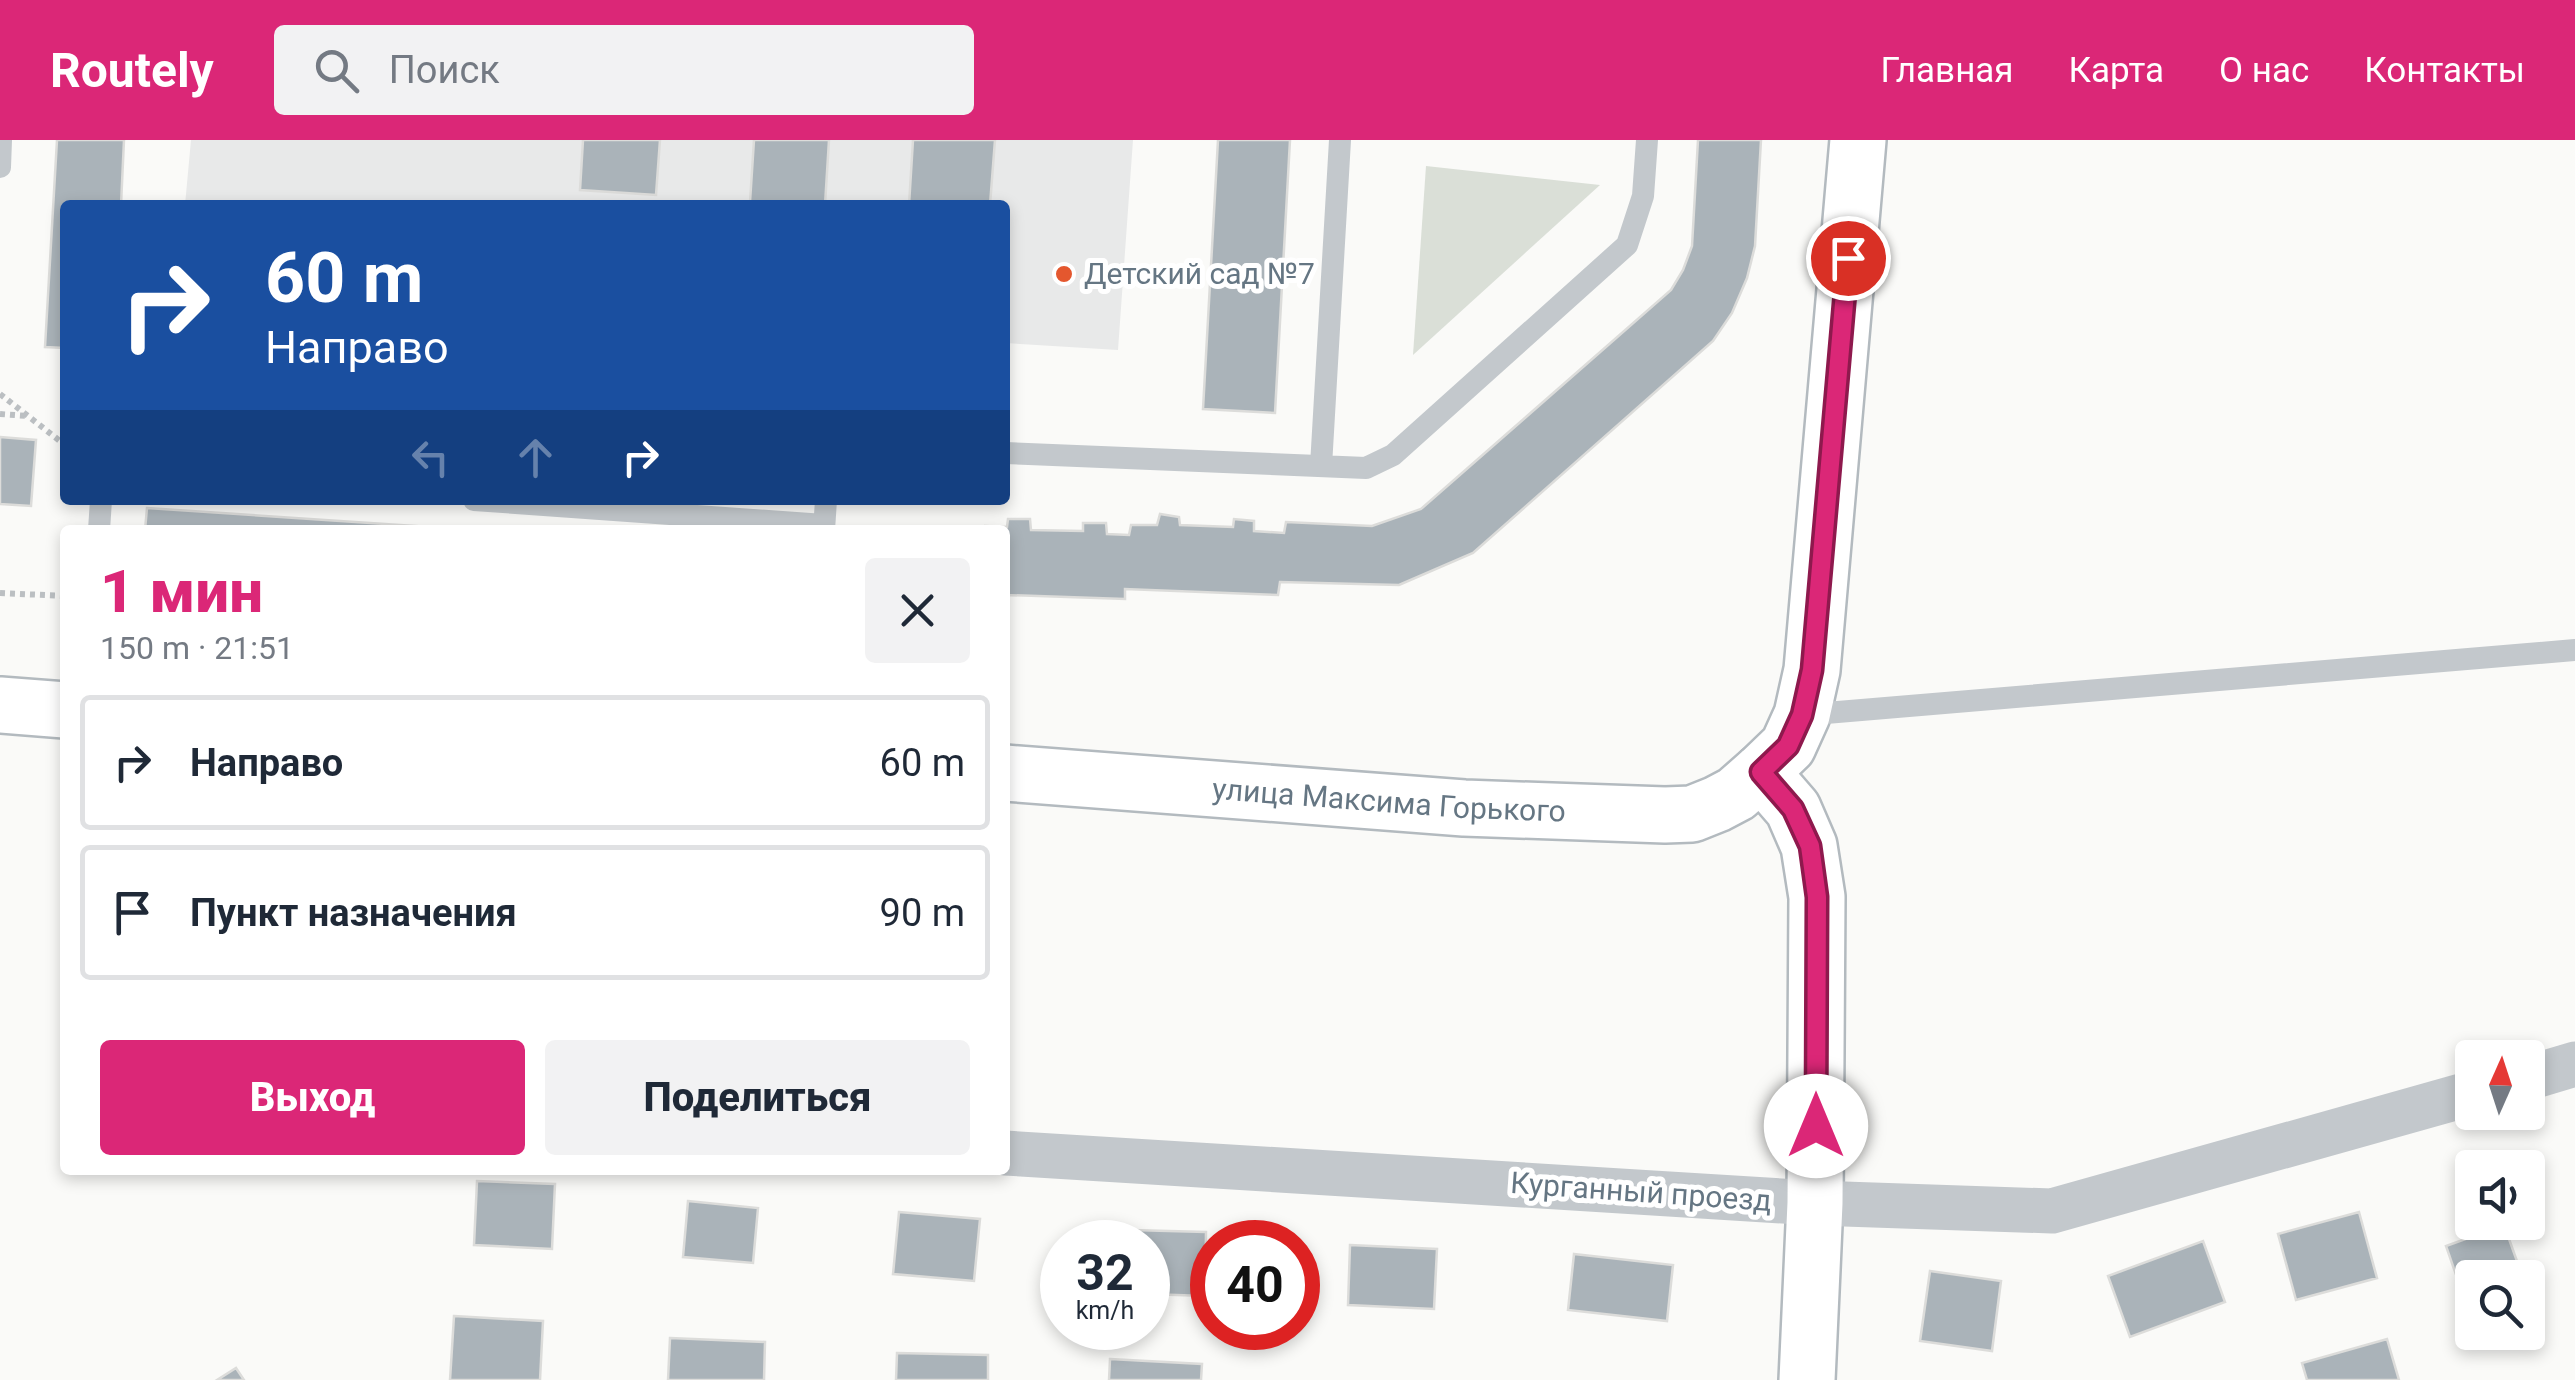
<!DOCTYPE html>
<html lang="ru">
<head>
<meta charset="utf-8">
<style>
  :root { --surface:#fff; --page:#f2f2f3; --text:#1f2937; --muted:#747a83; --line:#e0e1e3; --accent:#db2777 }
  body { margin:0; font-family:Roboto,sans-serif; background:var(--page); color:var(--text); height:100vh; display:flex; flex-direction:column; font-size:38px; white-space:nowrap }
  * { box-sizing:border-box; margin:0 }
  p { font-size:32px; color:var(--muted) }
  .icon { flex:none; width:55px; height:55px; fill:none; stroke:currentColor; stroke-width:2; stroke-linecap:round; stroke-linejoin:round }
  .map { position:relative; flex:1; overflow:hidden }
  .panel { position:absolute; left:60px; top:385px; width:950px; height:650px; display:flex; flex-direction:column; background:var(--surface); border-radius:10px; box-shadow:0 5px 15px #0003 }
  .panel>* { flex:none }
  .banner { position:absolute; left:60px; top:60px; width:950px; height:305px; border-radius:10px; box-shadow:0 5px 15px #0003; background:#1a4fa0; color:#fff; overflow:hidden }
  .needle { width:65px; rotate:3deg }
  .controls { position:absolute; left:2455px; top:900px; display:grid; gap:20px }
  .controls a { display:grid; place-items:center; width:90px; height:90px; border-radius:10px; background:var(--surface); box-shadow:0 5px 15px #0003; font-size:50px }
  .speed { position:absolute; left:1040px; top:1080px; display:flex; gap:20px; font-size:50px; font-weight:700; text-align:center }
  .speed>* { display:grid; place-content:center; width:130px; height:130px; border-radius:50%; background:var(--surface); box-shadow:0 5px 15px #0003; line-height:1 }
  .speed small { font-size:25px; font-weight:400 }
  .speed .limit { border:15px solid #d22; background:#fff; color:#111 }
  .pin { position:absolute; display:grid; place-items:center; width:85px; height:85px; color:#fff; margin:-42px; border:5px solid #fff; border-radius:50%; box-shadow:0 2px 10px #0007 }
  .me { position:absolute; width:110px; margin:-55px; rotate:0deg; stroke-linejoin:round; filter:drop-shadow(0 0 8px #0008) }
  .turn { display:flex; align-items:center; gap:35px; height:210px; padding:0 40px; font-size:45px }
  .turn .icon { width:130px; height:130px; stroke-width:2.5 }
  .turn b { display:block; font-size:70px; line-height:85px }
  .lanes { display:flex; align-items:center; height:95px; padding:0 40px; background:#0003; justify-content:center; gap:50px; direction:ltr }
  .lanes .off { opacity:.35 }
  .round { display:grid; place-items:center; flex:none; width:105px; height:105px; border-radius:10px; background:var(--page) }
  .summary { display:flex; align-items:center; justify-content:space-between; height:170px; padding:0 40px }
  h1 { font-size:60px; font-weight:800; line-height:75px; color:var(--accent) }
  .cta { display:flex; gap:20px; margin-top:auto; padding:20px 40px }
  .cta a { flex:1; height:115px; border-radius:10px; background:var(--accent); color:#fff; font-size:40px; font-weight:800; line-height:115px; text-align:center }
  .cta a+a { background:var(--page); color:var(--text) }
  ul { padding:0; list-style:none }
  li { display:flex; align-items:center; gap:30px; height:135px; margin:0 20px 15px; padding:0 20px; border:5px solid var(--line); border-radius:10px }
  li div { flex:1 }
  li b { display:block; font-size:38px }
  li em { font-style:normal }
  header { display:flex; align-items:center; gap:60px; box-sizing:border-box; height:140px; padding:0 50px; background:var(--accent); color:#fff }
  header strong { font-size:48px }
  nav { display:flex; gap:55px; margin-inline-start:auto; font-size:35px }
  .search { width:700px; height:90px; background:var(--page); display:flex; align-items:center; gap:25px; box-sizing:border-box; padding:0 35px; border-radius:10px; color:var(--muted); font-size:38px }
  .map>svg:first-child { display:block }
  .built { fill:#e8e9e9 }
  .green { fill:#dadfd7 }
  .building { fill:#aab3b9; stroke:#dcdcda; stroke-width:2.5 }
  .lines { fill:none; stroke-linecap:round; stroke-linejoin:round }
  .secondary-casing { stroke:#b3babf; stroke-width:60 }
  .path { stroke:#bbbfc2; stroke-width:6; stroke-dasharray:5 5; stroke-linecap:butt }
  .lane { stroke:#c3c8cc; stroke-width:22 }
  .street { stroke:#c3c8cc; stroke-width:45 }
  .secondary { stroke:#fff; stroke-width:55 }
  .route-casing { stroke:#8e194d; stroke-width:25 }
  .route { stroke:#db2777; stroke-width:18 }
  .poi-dot { fill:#e4572e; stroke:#fff; stroke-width:4 }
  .labels { text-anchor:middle; stroke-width:10; stroke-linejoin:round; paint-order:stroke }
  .poi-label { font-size:30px; fill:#657683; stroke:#fff; text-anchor:start }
  .street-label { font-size:30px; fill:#657683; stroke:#fff }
</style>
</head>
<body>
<header>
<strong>Routely</strong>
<div class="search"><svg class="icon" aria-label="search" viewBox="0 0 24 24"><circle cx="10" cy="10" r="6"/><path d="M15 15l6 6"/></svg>Поиск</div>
<nav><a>Главная</a><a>Карта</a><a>О нас</a><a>Контакты</a></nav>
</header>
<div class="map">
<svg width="2575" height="1240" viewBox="0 0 2575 1240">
  <rect width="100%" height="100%" fill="#fafaf8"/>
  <path class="built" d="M191,0H1133L1118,210L1005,203V65H185Z"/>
  <path class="green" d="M1426,26L1600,45L1413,215Z"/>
  <path class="building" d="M57,0H124L121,65H65V208L45,207Z
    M583,0H660L656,55L580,50Z
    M754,0H829L825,65L750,62Z
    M913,0H995L990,65H909Z
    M1218,0H1290L1275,273L1203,269Z
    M1698,0H1761L1755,106L1747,138L1732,173L1713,201L1473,413L1399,445L1280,442L1278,455L1125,449V459L1005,455V390H984L985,386L1007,387L1008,379H1030L1031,390L1083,391V383H1106L1107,394L1129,395L1131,385H1157L1160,374L1179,377L1180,385L1233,387L1234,379L1254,381V391L1284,393L1286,382L1372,386L1421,369L1671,150L1683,130L1692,106Z
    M0,297L36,300L31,366L0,364Z
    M147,368L475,390H145Z
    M477,1041L555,1044L552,1109L474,1105Z
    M688,1061L758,1068L753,1123L683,1117Z
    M899,1072L980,1079L974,1141L893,1134Z
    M2359,1072L2377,1138L2296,1160L2278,1094Z
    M2504,1085L2523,1138H2472V1171L2469,1172L2446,1106Z
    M1131,1090L1206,1092L1205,1156L1148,1154V1102H1131Z
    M2203,1101L2225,1162L2130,1197L2108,1136Z
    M1350,1105L1437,1109L1434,1169L1348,1165Z
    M1574,1114L1673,1125L1667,1181L1568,1170Z
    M1930,1131L2001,1141L1992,1211L1920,1201Z
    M454,1176L543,1181L540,1240H450Z
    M670,1198L765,1202L764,1240H668Z
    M2387,1199L2399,1240H2307L2302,1223Z
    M897,1213L988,1215V1240H896Z
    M1110,1219L1202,1224L1201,1240H1109Z
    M236,1228L244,1240H217Z"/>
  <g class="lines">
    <defs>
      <g id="secondary">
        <path d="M0,565L65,570"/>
        <path d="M1761,632L1793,669L1809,706L1817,757L1815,1063L1807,1240"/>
        <path id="s1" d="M1005,633L1464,668L1665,675L1692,674L1717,664L1736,654L1761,632L1788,606L1802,575L1812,530L1858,0"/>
      </g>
    </defs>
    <use href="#secondary" class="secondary-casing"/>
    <path class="path" d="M0,254L65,305
      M0,274L27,276
      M0,453L65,456"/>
    <path class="lane" d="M0,27L1,0
      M1005,313L1366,328L1393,315L1627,105L1643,56L1647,0
      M1321,326L1340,0
      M474,360L824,385
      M99,390L101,360
      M824,390L826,360
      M1802,575L2575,510"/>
    <path class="street" d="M2528,938L2575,924
      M1005,1013L1815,1063L2052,1071L2472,953"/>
    <use href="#secondary" class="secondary"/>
  </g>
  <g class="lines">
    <defs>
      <path id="route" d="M1816,986L1817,757L1810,706L1793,669L1761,632L1788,606L1802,575L1812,530L1848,118"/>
    </defs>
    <use href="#route" class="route-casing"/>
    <use href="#route" class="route"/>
  </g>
  <circle class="poi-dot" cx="1064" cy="134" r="10"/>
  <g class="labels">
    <g class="poi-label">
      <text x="1084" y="144">Детский сад №7</text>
    </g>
    <g class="street-label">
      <text dy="10" stroke="none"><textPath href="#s1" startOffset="385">улица Максима Горького</textPath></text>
      <text transform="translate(1641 1052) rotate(4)" y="10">Курганный проезд</text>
    </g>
  </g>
</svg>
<div class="controls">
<a><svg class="needle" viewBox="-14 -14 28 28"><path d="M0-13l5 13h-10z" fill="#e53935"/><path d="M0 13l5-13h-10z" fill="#747a83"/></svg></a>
<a><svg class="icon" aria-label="sound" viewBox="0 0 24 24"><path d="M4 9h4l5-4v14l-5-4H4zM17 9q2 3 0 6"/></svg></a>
<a><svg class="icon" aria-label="search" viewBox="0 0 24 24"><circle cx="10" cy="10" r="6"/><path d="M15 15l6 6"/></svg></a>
</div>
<div class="speed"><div>32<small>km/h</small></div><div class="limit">40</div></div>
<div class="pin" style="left:1848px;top:118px;background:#d93025"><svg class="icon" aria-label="arrive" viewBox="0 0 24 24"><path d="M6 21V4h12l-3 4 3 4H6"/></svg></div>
<svg class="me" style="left:1816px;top:986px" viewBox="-20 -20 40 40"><circle r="19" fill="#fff"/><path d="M0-13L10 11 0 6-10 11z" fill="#db2777"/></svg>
<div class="banner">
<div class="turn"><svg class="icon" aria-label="right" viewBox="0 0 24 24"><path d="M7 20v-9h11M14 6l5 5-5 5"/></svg><div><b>60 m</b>Направо</div></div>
<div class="lanes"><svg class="icon off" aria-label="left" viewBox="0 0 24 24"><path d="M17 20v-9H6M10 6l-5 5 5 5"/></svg><svg class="icon off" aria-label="ahead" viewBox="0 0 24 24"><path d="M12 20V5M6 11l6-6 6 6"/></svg><svg class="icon" aria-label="right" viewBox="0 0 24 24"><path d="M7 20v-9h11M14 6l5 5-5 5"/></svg></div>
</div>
<section class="panel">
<div class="summary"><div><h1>1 мин</h1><p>150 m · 21:51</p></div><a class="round"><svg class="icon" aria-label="close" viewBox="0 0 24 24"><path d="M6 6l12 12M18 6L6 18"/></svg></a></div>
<ul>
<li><svg class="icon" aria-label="right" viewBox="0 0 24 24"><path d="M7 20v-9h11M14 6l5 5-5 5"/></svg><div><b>Направо</b></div><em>60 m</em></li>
<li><svg class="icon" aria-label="arrive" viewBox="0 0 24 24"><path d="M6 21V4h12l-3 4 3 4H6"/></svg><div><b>Пункт назначения</b></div><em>90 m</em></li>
</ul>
<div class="cta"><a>Выход</a><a>Поделиться</a></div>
</section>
</div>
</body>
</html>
